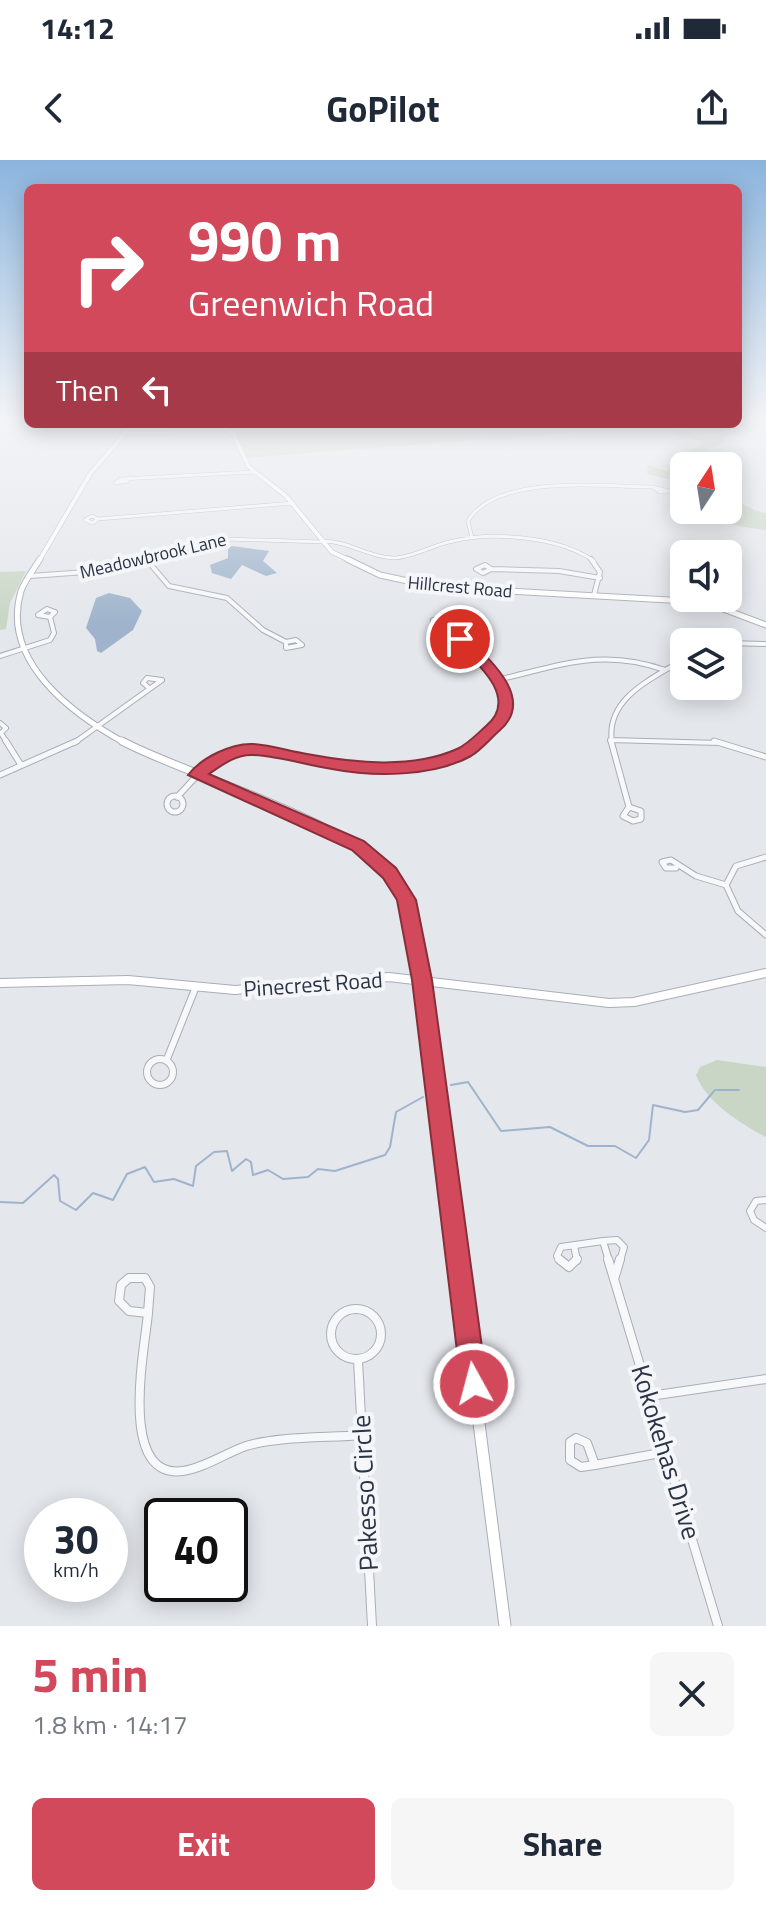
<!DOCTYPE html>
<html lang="en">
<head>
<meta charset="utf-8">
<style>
  :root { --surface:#fff; --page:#f6f6f7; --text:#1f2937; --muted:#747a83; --accent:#d1495b }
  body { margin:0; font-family:"Titillium Web",sans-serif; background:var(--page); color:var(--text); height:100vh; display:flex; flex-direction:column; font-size:30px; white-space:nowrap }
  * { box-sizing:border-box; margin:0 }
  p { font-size:26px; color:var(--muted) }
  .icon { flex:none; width:44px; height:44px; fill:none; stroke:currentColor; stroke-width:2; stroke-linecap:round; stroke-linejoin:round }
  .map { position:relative; height:1466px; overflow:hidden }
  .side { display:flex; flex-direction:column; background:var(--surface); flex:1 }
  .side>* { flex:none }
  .banner { position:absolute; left:24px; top:24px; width:718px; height:244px; border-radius:12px; box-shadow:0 4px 20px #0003; background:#d1495b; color:#fff; overflow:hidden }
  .needle { width:52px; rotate:12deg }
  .fabs { position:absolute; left:670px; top:292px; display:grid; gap:16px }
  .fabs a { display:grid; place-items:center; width:72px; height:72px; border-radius:12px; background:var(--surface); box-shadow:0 4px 20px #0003; font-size:40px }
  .speed { position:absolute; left:24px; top:1338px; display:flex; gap:16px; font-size:40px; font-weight:700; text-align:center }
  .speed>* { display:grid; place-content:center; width:104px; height:104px; border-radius:50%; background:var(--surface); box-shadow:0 4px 20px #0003; line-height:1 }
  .speed small { font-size:20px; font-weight:400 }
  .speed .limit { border:4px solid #111; border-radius:12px; background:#fff; color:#111 }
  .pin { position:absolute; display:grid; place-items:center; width:68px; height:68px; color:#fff; margin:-34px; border:4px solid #fff; border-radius:50%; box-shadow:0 2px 8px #0007 }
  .me { position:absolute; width:88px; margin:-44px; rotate:353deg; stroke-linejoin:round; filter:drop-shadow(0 0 6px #0008) }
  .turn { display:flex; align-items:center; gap:28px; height:168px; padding:0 32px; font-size:36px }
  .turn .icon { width:104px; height:104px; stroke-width:2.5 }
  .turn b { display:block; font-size:56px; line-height:68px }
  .then { display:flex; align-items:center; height:76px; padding:0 32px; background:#0003; gap:16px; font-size:30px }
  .round { display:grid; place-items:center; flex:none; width:84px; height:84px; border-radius:12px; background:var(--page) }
  .headline { display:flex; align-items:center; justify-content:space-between; height:136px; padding:0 32px }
  h1 { font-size:48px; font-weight:700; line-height:60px; color:var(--accent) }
  .cta { display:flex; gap:16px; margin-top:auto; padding:16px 32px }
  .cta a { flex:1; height:92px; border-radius:12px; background:var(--accent); color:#fff; font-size:32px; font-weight:700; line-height:92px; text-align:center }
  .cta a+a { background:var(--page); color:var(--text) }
  .status { display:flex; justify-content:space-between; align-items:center; height:56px; padding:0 40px; background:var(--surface); direction:ltr }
  .status svg { height:22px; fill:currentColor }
  header { display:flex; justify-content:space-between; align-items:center; height:104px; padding:0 32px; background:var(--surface); font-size:36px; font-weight:700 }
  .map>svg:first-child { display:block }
  .green { fill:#c9d6c5 }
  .water { fill:#9fb4cc }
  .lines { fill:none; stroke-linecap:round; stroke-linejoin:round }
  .stream { stroke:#9fb4cc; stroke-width:2 }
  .street-far4-casing { stroke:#a9aeb7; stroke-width:4 }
  .street-far3-casing { stroke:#a9aeb7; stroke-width:6 }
  .street-far2-casing { stroke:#a9aeb7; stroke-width:7 }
  .street-far1-casing { stroke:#a9aeb7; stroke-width:8 }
  .street-casing { stroke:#a9aeb7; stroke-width:10 }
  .secondary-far4-casing { stroke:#a9aeb7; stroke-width:5 }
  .secondary-far3-casing { stroke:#a9aeb7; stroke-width:7 }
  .secondary-far2-casing { stroke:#a9aeb7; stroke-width:9 }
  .secondary-far1-casing { stroke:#a9aeb7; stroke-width:10 }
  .secondary-casing { stroke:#a9aeb7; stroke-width:13 }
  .street-far4 { stroke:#f7f8fa; stroke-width:3 }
  .street-far3 { stroke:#f7f8fa; stroke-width:4 }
  .street-far2 { stroke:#f7f8fa; stroke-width:5 }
  .street-far1 { stroke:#f7f8fa; stroke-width:6 }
  .street { stroke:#f7f8fa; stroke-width:8 }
  .secondary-far4 { stroke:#fff; stroke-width:4 }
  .secondary-far3 { stroke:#fff; stroke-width:5 }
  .secondary-far2 { stroke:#fff; stroke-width:7 }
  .secondary-far1 { stroke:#fff; stroke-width:8 }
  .secondary { stroke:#fff; stroke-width:11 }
  .route { fill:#d1495b; stroke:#882f3b; stroke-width:2 }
  .labels { text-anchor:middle; stroke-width:8; stroke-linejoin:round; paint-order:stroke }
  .far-street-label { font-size:18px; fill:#2b3445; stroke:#f4f6f9 }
  .street-label { font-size:22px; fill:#2b3445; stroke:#f4f6f9 }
  .near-street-label { font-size:26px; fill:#2b3445; stroke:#f4f6f9 }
</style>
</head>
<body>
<div class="status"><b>14:12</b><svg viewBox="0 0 49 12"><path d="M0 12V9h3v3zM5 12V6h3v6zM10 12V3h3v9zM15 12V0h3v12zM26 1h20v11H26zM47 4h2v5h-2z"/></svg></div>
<header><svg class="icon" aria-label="back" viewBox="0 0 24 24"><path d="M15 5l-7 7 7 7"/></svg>GoPilot<svg class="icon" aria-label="share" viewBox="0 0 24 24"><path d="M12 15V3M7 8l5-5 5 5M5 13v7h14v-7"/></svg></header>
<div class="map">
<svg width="766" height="1466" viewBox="0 0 766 1466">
  <rect width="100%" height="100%" fill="#e4e7ec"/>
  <path class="green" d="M220,264H685L244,298L236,276Z
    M674,269L721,278L725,282L707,289V293L687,303L680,313L684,323L647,314L648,305L667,311L675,299L700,286L701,281L677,276L671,271Z
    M728,337C742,342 751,351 766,353V370C747,367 717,366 705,350H728Z
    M26,411L10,443L6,469L0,470V412Z
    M717,900L766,907V977C741,964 706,942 696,915L700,907Z"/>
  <path class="water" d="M232,386L269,391L263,401L277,413L266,416L242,405L231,419L212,413L210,405L228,398V389Z
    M109,433L130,438L142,451L133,470L101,493L97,491L95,479L86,468L96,438Z"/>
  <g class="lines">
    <path class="stream" d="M451,925L468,922L501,971L550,967L588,986H615L636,998L649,980L653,945L685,952L698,950L715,930H739
      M0,1042L23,1043L54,1015L58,1019L60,1041L76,1050L93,1033L113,1040L127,1014L145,1007L154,1022L174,1019L193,1026L196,1006L214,992L227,991L232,1011L246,999L251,1002L253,1015L268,1010L283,1019L308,1017L318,1009L335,1011L385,995L390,987L396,952L423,937"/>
    <defs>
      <path id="street-far4" d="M28,262L20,266L40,264
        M125,273H174L183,264
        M128,321L115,323L121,319L254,312
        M653,327L669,331L660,332Z
        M92,356L98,359L93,363L85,360Z
        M98,359L293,343
        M472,378L468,361C496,313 605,327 653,327
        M323,381C349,381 370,398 395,398C414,397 431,386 449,382C491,371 558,376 594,401
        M139,401L226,379L323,382"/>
      <path id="street-far3" d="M146,399L169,426L227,438L263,470L286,482
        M591,399L600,412L594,435
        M485,405L491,409L483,413L476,409Z
        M491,409L559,411L600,418
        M30,416L100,411L147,399
        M47,449L55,452L50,457L38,455Z
        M448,459L445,465H437L433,460Z
        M445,465C486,501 533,532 481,583
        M296,480L302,485L286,488V482Z
        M728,483L766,484
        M0,496L50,480L54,473L50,457
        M501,519C562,505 603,488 665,510
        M0,563L6,568L1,573
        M1,573L7,583
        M610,580L720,583
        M74,583L162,520L147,518L143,523L148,527
        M612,583C605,538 652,519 684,499"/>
      <path id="street-far2" d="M6,581L21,605
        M611,581L629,647
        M714,581L766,597
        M0,615L77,581
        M167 644a8 8 0 1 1 16 0a8 8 0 1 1-16 0Z
        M177,637C193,621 205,603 228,594C258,583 288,594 318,601C370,612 440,618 483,581
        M629,647L641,651V659L633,661L623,656Z
        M766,697L736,706L726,725L738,751L766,775
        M676,708H666L662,702L671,700L696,716L726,725"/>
      <path id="street-far1" d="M147 912a13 13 0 1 1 26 0a13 13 0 1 1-26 0Z
        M167,899L195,829
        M766,1040L756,1041L750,1051L754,1060L766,1068
        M603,1081L617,1080L624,1087L620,1101
        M574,1085L577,1101
        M560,1101L557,1096L561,1087L603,1081L609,1101"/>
      <path id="street" d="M559,1099L569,1107L577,1099
        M608,1099L718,1466
        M615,1116L620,1099
        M129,1118H145L150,1127L148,1153L129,1151L119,1141L121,1125Z
        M331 1174a25 25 0 1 1 50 0a25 25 0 1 1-50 0Z
        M148,1153C145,1188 117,1320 183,1311C204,1308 226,1293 246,1286C278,1276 328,1278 362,1275
        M358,1200L372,1466
        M650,1236L766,1219
        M576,1278L587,1283L595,1305L581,1307L570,1300V1282Z
        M595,1305L666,1292"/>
      <path id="secondary-far4" d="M219,264L233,274L249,307L286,336L332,392L351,401
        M39,401L90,314L133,264"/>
      <path id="secondary-far3" d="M40,399C34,409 25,420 21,431C0,502 74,555 125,583
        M347,399L380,415L436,427L687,441L718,447L766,465"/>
      <path id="secondary-far2" d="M122,581C191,618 358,661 396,724C413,750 416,782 421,812"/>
      <path id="secondary-far1" d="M420,810L458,1101
        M0,823L128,820L235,830L389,817L609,843L634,842L766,813"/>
      <path id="secondary" d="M458,1099L505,1466"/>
    </defs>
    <use href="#street-far4" class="street-far4-casing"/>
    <use href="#street-far3" class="street-far3-casing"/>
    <use href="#street-far2" class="street-far2-casing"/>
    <use href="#street-far1" class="street-far1-casing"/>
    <use href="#street" class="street-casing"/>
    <use href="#secondary-far4" class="secondary-far4-casing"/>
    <use href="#secondary-far3" class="secondary-far3-casing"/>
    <use href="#secondary-far2" class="secondary-far2-casing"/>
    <use href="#secondary-far1" class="secondary-far1-casing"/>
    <use href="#secondary" class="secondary-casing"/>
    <use href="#street-far4" class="street-far4"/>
    <use href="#street-far3" class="street-far3"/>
    <use href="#street-far2" class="street-far2"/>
    <use href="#street-far1" class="street-far1"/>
    <use href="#street" class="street"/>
    <use href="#secondary-far4" class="secondary-far4"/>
    <use href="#secondary-far3" class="secondary-far3"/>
    <use href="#secondary-far2" class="secondary-far2"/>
    <use href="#secondary-far1" class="secondary-far1"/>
    <use href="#secondary" class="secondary"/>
  </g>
  <linearGradient id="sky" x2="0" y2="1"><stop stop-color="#8bb4dd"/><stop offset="0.56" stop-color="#f3f4f6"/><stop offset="1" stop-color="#f3f4f6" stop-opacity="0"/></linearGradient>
  <rect width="766" height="462" fill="url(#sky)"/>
  <path class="route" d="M456,476H465C489,499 537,539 499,571C490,579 481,590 471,596C433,617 374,617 332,609C306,605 279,596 253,595C236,594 222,605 209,614L364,681L396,708L416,740L432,820L487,1224L484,1234L474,1238L464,1234L461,1224L412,820L397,740L383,718L352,690L188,615C201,598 231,583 253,584C270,585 289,591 307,594C355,603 412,609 457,589C468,584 477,574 486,566C520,538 476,502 456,482Z"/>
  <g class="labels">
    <g class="far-street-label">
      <text transform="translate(153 396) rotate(-13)" y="6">Meadowbrook Lane</text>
      <text transform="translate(460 427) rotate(5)" y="6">Hillcrest Road</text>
    </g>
    <g class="street-label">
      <text transform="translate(313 824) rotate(-4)" y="8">Pinecrest Road</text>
    </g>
    <g class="near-street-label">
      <text transform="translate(666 1292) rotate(73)" y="9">Kokokehas Drive</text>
      <text transform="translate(365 1333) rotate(-93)" y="9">Pakesso Circle</text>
    </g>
  </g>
</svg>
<div class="fabs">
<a><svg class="needle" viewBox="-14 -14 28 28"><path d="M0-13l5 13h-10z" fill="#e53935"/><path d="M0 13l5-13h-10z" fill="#747a83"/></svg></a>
<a><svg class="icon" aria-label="sound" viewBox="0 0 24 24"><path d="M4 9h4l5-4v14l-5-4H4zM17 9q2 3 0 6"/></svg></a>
<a><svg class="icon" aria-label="layers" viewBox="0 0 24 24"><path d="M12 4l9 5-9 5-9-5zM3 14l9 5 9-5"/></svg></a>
</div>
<div class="speed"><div>30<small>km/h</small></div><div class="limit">40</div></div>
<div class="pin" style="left:460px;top:479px;background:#d93025"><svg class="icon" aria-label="arrive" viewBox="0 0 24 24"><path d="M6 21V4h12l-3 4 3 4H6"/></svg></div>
<svg class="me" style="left:474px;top:1224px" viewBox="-20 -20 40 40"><circle r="17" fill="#d1495b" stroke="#fff" stroke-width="3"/><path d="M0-11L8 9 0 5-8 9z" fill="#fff"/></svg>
<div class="banner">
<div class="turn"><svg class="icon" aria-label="right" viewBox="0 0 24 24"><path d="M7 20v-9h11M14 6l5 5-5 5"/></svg><div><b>990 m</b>Greenwich Road</div></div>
<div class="then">Then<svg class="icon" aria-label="left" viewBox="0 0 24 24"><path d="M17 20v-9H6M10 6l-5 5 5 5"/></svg></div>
</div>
</div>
<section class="side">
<div class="headline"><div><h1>5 min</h1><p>1.8 km · 14:17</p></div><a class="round"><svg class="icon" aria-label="close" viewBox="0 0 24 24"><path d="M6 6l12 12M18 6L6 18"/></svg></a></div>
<div class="cta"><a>Exit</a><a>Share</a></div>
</section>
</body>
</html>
